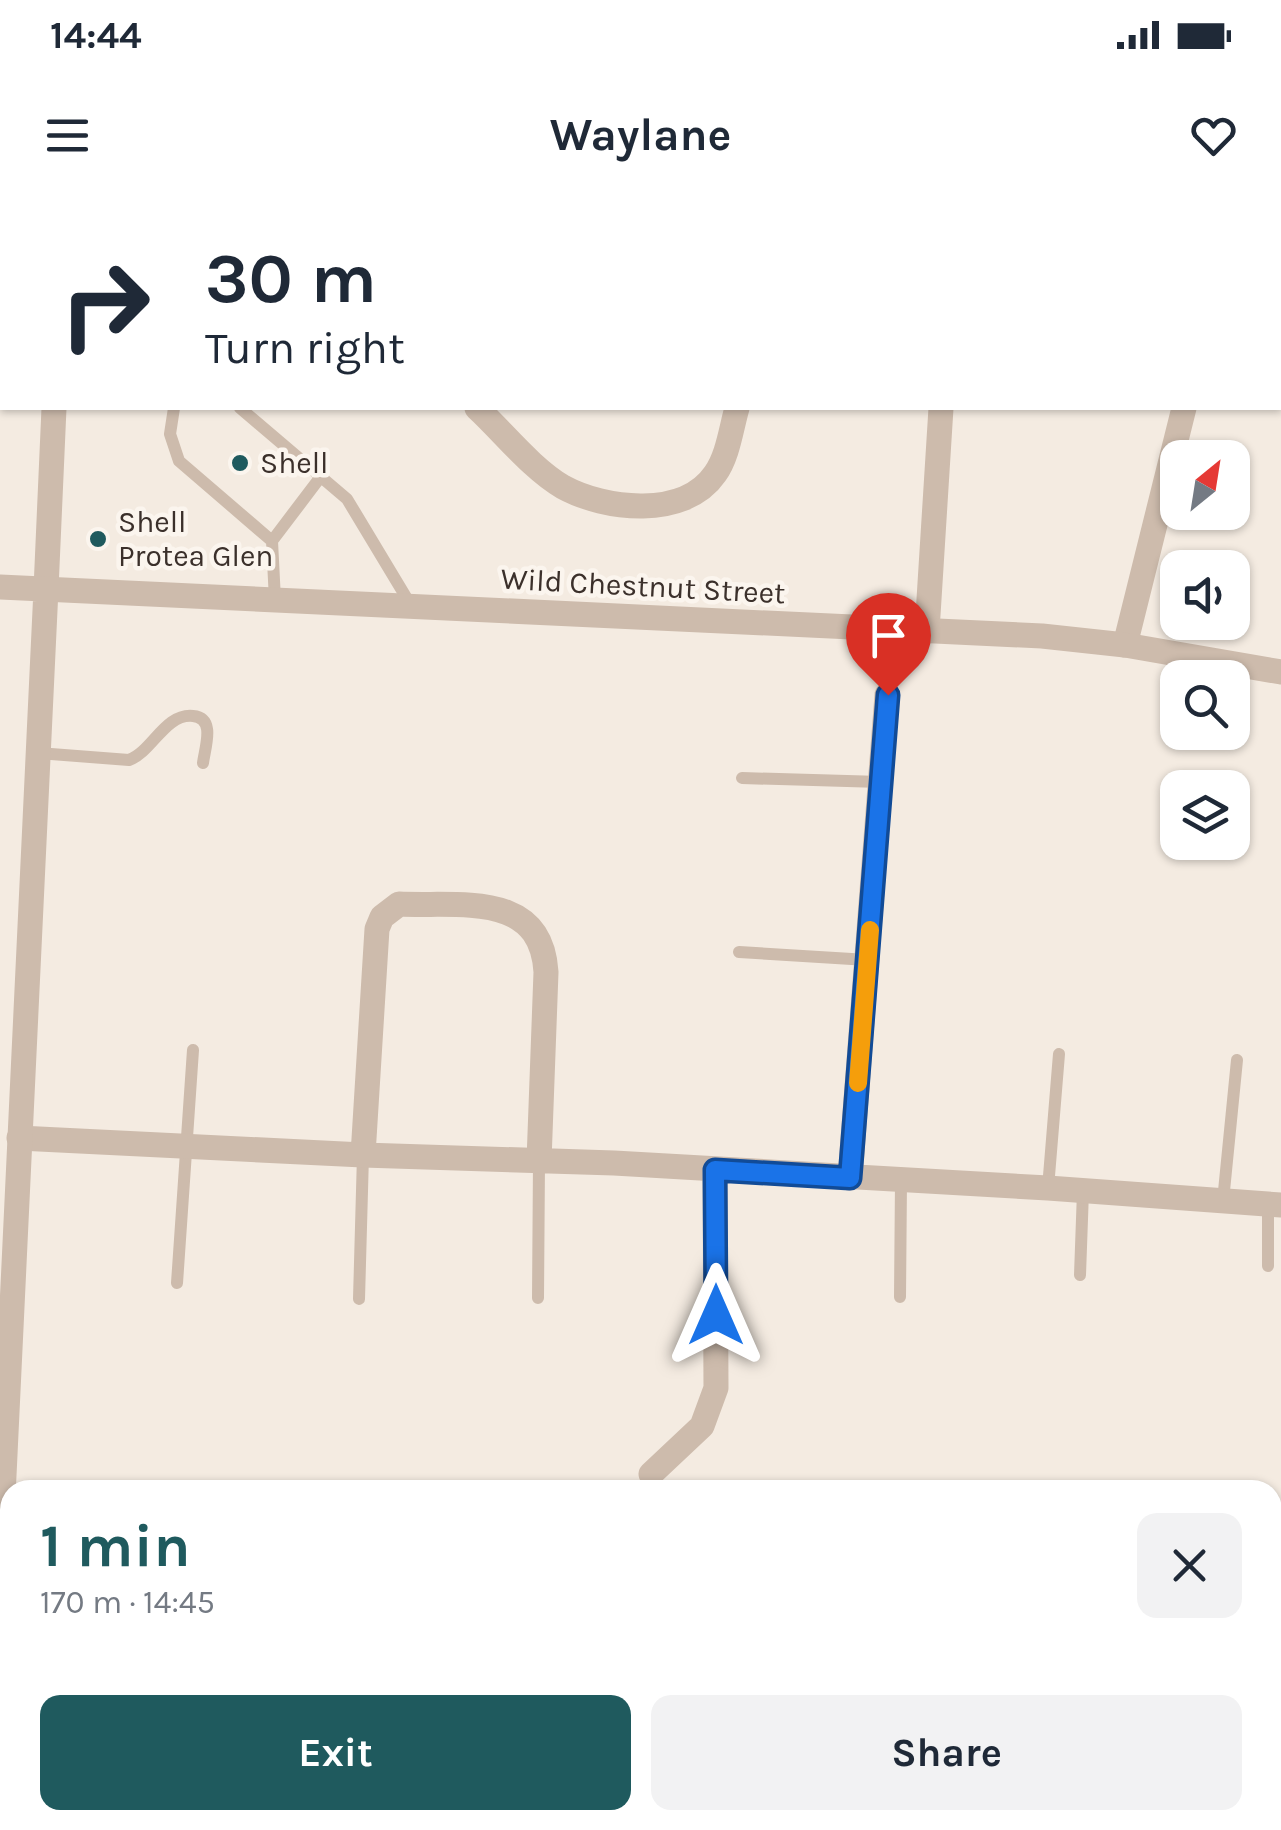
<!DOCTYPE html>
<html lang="en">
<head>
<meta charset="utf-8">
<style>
  :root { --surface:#fff; --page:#f2f2f3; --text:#1f2937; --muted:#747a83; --accent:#1f5a5e }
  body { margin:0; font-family:Karla,sans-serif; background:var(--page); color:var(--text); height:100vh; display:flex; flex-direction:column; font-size:38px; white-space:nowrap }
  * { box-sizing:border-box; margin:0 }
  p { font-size:32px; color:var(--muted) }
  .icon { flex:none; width:55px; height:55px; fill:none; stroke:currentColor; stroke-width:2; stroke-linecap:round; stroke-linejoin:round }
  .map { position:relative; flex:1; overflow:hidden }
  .side { position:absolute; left:0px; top:1280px; width:1282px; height:350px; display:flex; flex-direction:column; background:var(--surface); border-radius:30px 30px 0 0; box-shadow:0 2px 8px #0004 }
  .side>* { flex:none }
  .hud { position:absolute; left:0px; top:0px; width:1282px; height:210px; box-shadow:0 2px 8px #0004; background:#fff; color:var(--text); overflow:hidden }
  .needle { width:65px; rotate:30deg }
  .fabs { position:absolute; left:1160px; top:240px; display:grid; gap:20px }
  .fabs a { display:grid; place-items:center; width:90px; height:90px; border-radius:20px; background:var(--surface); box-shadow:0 2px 8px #0004; font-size:50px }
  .pin { position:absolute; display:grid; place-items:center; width:85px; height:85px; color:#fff; margin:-102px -42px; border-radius:50% 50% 50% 0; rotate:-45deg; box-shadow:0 0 10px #0007 }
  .pin .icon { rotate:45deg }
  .me { position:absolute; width:110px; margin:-55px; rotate:0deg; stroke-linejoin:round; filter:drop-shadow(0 0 8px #0008) }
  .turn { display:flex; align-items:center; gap:35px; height:210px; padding:0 40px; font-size:45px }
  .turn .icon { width:130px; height:130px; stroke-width:2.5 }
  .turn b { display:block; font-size:70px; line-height:85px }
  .round { display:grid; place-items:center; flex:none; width:105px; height:105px; border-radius:20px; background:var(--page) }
  .summary { display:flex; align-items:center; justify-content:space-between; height:170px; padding:0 40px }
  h1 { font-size:60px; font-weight:700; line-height:75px; color:var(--accent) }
  .button { display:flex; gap:20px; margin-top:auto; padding:20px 40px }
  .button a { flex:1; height:115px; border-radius:20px; background:var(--accent); color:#fff; font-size:40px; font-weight:700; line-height:115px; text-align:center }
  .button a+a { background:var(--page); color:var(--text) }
  .status { display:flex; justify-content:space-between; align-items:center; height:70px; padding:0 50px; background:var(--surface); direction:ltr }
  .status svg { height:28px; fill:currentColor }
  header { display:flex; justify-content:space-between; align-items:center; height:130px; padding:0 40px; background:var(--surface); font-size:45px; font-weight:700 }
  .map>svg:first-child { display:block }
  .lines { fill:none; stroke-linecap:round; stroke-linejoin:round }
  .service { stroke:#cdbbac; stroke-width:12 }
  .minor { stroke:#cdbbac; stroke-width:25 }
  .tertiary { stroke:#cdbbac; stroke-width:25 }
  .route-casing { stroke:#114b97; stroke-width:25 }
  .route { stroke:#1a73e8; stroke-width:18 }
  .slow { stroke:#f59e0b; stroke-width:18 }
  .poi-dot { fill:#1f5a5e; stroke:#fbf5ee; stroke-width:4 }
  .labels { text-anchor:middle; stroke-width:9; stroke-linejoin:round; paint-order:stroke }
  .poi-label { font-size:30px; fill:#3b302b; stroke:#fbf5ee; text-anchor:start }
  .street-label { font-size:30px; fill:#3b302b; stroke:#fbf5ee }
</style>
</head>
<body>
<div class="status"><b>14:44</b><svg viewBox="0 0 49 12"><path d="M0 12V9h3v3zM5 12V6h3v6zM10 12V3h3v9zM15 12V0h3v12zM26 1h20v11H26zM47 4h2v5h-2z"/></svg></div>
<header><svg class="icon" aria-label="menu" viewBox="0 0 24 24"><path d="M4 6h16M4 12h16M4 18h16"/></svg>Waylane<svg class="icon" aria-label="heart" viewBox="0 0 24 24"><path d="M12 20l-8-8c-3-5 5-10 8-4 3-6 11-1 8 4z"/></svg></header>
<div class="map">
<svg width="1281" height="1630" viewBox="0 0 1281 1630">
  <rect width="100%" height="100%" fill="#f4ebe1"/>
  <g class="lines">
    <path class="service" d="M229,2L230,0
      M603,2V0
      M734,2L735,0
      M174,208L170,234L179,261L272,341
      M240,208L347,299L412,407
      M275,400L272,341L322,275
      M38,553L129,560C152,552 165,513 193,516C216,518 205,547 203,563
      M742,578L881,582
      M739,752L868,760
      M1048,988L1059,854
      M1223,1001L1237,860
      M1268,1066V1005
      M1080,1075L1083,991
      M177,1083L193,850
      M900,1097L901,981
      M538,1098L539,961
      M359,1099L363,955"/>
    <path class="minor" d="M640,0L650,2
      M1178,0L1179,2
      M64,2V0
      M415,2L416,0
      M1238,2L1239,0
      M477,208C504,233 531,268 563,287C605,310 684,319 715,274C728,256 731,229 737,208
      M46,389L54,208
      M927,431L941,208
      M1125,445L1184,208
      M19,938L363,955L614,963L1048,988L1281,1005
      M363,955L377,729L382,717L399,704C459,707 541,690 546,772L539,961
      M850,978L887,495
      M651,1274L702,1226L716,1188L715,970"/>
    <path class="tertiary" d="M0,387L1042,436L1125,445L1281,472
      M0,1360L46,389
      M1272,1415L1281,1406
      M0,1503L10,1554
      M40,1620L46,1630
      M1076,1630L1085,1620"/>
  </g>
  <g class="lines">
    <defs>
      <path id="route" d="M716,1115L715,970L850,978L888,495"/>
    </defs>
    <use href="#route" class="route-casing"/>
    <use href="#route" class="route"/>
    <path class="slow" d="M858,883L870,730"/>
  </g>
  <g class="poi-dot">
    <circle cx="240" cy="263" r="10"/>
    <circle cx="98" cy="339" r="10"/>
  </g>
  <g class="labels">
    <g class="poi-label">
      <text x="260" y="273">Shell</text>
      <text x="118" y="332">Shell<tspan x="118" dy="34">Protea Glen</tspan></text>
    </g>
    <g class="street-label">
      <text transform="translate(643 386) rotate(3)" y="10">Wild Chestnut Street</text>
    </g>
  </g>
</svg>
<div class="fabs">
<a><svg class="needle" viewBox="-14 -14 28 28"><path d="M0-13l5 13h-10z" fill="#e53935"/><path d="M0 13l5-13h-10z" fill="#747a83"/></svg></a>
<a><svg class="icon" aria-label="sound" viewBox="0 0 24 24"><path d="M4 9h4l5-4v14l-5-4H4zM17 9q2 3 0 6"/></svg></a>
<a><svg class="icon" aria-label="search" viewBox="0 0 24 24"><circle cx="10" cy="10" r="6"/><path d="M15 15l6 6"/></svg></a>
<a><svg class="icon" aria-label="layers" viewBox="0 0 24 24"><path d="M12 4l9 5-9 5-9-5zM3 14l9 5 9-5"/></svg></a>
</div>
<div class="pin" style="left:888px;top:495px;background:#d93025"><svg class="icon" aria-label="arrive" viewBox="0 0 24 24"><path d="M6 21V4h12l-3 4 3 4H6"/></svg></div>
<svg class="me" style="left:716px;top:1115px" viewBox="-20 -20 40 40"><path d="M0-17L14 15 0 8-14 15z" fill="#1a73e8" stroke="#fff" stroke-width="4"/></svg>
<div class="hud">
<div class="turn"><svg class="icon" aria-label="right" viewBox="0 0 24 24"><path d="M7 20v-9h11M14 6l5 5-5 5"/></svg><div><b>30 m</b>Turn right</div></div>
</div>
<section class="side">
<div class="summary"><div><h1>1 min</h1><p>170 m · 14:45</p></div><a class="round"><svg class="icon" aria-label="close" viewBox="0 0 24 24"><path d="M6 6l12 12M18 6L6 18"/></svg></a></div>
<div class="button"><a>Exit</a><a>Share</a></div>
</section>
</div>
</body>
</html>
